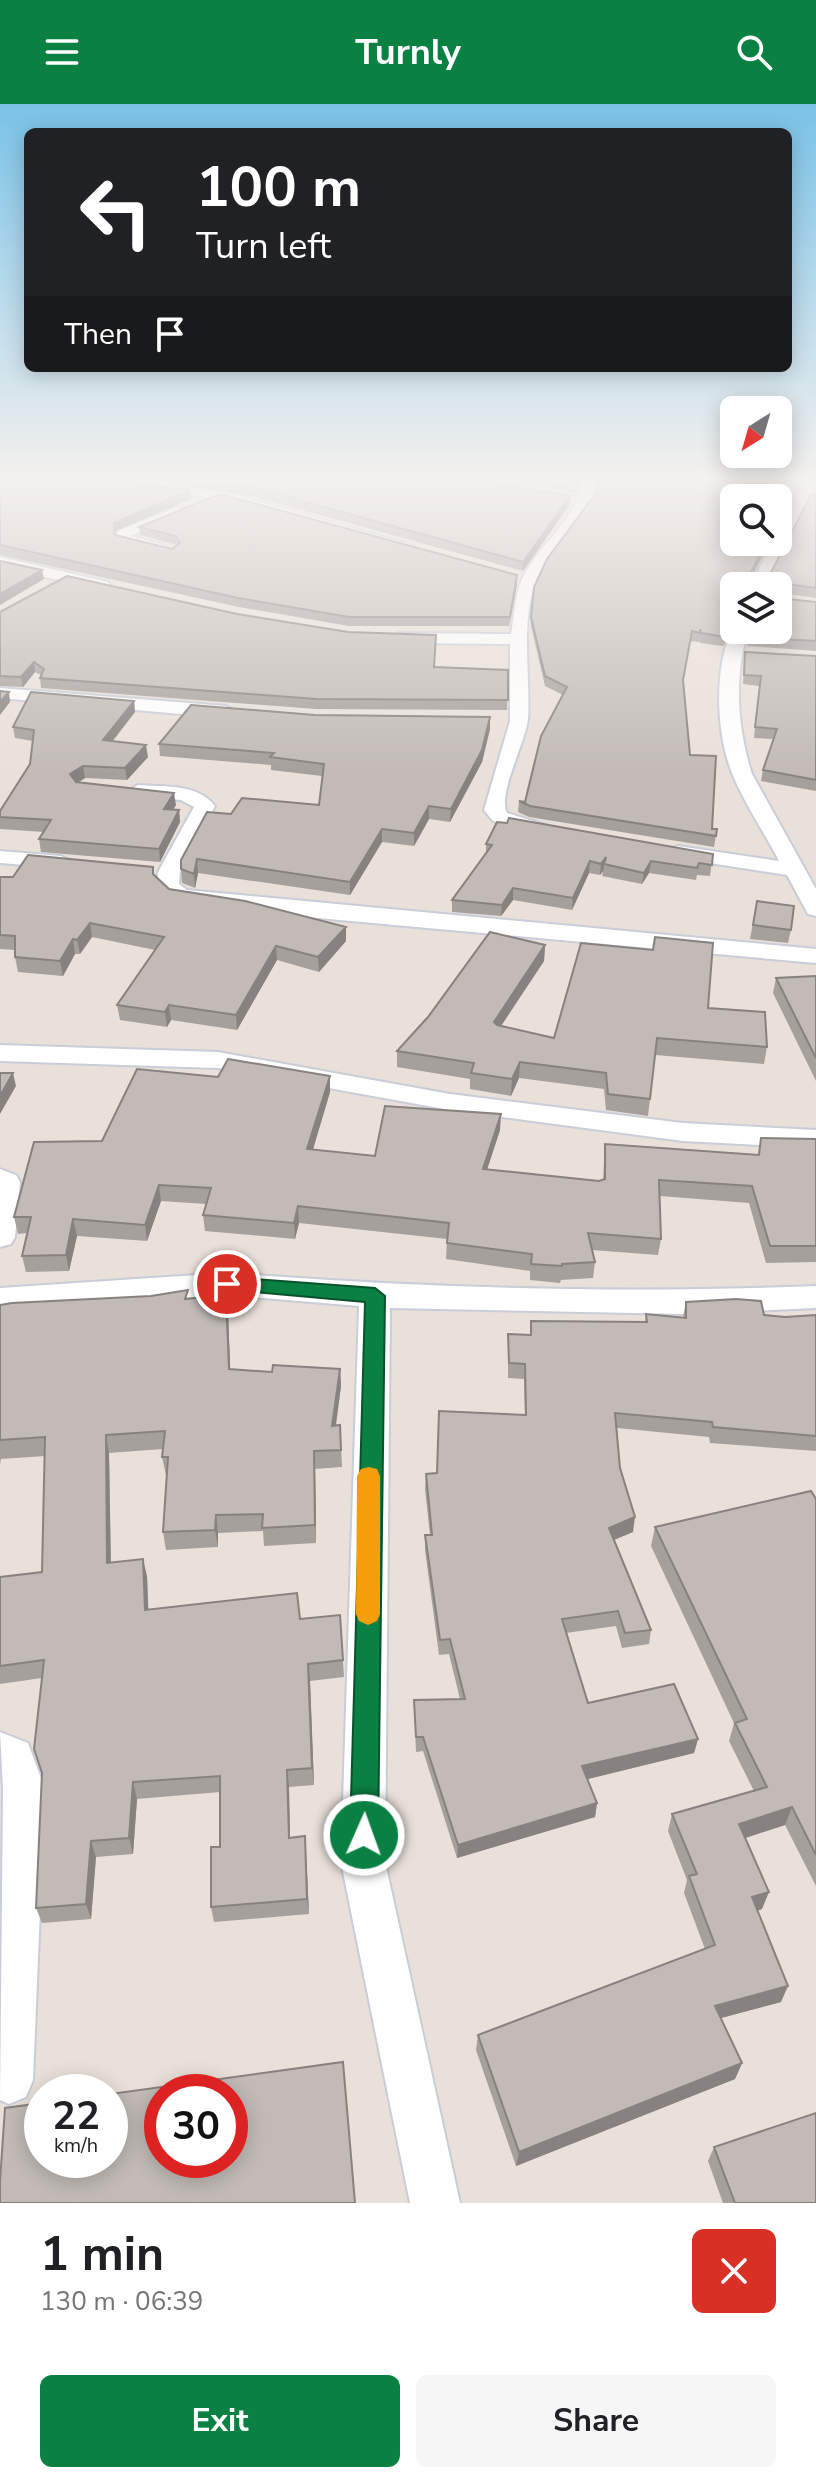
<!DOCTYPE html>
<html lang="en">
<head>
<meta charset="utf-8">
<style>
  :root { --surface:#fff; --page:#f6f6f6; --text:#202124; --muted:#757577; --accent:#0b8043 }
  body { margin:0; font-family:"Nunito Sans",sans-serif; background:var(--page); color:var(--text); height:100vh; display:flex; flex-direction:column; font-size:30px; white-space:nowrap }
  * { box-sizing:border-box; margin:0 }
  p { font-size:26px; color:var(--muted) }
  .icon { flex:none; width:44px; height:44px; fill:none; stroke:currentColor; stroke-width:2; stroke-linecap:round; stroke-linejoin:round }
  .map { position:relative; height:2099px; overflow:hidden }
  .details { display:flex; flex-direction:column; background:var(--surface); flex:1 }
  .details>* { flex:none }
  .banner { position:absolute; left:24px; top:24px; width:768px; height:244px; border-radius:12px; box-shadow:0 4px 20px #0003; background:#202124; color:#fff; overflow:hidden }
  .needle { width:52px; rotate:217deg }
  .controls { position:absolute; left:720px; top:292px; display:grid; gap:16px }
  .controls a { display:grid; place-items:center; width:72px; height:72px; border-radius:12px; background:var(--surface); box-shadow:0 4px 20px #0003; font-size:40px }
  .speed { position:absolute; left:24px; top:1970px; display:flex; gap:16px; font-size:40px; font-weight:700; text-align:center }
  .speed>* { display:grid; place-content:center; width:104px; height:104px; border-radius:50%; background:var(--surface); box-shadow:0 4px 20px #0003; line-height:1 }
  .speed small { font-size:20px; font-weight:400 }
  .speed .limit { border:12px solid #d22; background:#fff; color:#111 }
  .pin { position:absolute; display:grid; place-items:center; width:68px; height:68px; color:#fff; margin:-34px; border:4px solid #fff; border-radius:50%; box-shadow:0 2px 8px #0007 }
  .me { position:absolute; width:88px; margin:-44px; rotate:2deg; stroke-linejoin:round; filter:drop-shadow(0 0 6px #0008) }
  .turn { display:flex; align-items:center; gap:28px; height:168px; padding:0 40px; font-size:36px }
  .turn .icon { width:104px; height:104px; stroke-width:2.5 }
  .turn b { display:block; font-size:56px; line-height:68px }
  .then { display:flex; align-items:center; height:76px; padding:0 40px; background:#0003; gap:16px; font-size:30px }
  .round { display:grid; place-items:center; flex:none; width:84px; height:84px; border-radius:12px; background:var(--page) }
  .head { display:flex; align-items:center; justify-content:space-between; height:136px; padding:0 40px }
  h1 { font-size:48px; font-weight:700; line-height:60px }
  .primary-button { display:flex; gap:16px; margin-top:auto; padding:16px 40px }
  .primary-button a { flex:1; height:92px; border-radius:12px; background:var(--accent); color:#fff; font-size:32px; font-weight:700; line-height:92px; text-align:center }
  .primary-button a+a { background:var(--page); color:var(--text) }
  header { display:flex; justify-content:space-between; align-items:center; height:104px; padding:0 40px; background:var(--accent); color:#fff; font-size:36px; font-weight:700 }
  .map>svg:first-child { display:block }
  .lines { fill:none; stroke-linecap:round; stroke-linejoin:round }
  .street-casing { stroke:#c8cdd8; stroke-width:4 }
  .street { fill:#fff; fill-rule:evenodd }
  .wall { fill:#a6a09d }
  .shaded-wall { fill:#87827f }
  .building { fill:#c1bab6; stroke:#87827f; stroke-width:2; fill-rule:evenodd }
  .route { fill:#0b8043; stroke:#07532c; stroke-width:2 }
  .slow { fill:#f59e0b }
</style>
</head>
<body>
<header><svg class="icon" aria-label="menu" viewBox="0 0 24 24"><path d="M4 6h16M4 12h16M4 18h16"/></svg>Turnly<svg class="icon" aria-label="search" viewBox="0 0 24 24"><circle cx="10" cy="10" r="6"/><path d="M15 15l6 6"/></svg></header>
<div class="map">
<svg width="816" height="2099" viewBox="0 0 816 2099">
  <rect width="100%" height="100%" fill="#e9e0d9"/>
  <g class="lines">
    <defs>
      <path id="street" d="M89,376H127L221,387L412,441L405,445L220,395L96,380Z
        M583,376H596C590,418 556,439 538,475C519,510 531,576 528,615C526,637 497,691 507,709L549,722L552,726L549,730L542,732L493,717L484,706L510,617V540L399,539L391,534L399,529L511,530C514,513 515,490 522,475C540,438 575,419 583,376Z
        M804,376H816V379L766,482H750L773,438H778V428Z
        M178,403L190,406L131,432L164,441V447L115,434L118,427Z
        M0,453L108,478L110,481L102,486L0,463Z
        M734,523V526H748C734,573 737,623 752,670L816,785V812L808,810L787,771L678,754L667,748L678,742L779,757C764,728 744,699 732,669C716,629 713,561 734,523Z
        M0,584L226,602L235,608L226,614L0,594Z
        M138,681C164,683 197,679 215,702L180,768L179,780L187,786L816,845V859L206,804L171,796L157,782L158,768L194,703L181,696L131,691L128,687Z
        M0,747L61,752L72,758L61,764L0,759Z
        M0,941L218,948L450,990L683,1019L816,1026V1044L683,1037L450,1006L218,964L0,957Z
        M0,1065L16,1071L20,1078L15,1133L11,1140L0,1143Z
        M227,1169C423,1184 619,1190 816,1182V1204L683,1210L390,1204L385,1758L460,2099H410L341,1758L359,1202L227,1191L0,1206V1184Z
        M0,1628L28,1639L45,1685L33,1976L26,1993L9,2000L0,1996L3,1685Z"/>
    </defs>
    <use href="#street" class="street-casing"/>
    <use href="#street" class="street"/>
  </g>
  <path class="wall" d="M0,376L190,386L191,395L115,427V431L172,445L177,441L140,431L139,423L517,480L509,522H349L239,503L0,451Z
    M147,376H471L570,392V400L523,467L255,393Z
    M505,376H580L576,388Z
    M784,389L790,398L778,427V394L734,438H770L751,474V476H767L816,391V494L734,482V520L723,542L700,539L699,536V538L690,537L683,578L690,651L712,725H717L714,743L529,713L518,708L519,697L525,698L563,591L545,582L531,522V513Z
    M816,498V547L747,542L750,526Z
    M0,508L434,563L508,566L507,606L316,605L41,584L40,574L41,571L35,568L23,583L0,582Z
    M745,548L816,552V687L761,677L763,666L773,635L754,634L759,582L743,580Z
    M134,597L135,608L113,637L148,653L127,676L85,674L79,678L176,701L173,706H179L180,718L160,758L41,748L39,735L44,728L0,725V707L30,660L33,637L15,634L13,623Z
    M490,625L482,658L450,718L429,715L414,742L382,738L350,791L198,769L195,784L182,779L181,765L231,710L319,701L322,672L271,666V661L160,652L159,640Z
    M486,740L713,750L710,772L697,771L696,776L649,769L642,780L602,772L603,767L600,771L589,769L572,806L513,796L501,812L452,808V796L486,750Z
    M154,771L169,785L346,823V837L319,868L277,856L237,926L171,916L167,923L120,916L117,901L155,846L92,833L80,850H75L63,872L18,868L15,853V846L0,845V773Z
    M757,797L791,826L788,839L750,835Z
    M545,841L544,857L501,922L554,934L708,904L767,943L764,960L655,951L648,1012L606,1006L604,985L519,974L511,992L470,985V975L397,963V947Z
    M816,872V977L773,889L776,874Z
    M330,988L313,1046L375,1052L500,1026L487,1065L599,1077L603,1076L605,1040L758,1051L761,1034L816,1035V1158L766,1159L749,1099L660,1092L661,1135L658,1151L592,1146L595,1158L593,1174L561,1176L560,1179L530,1176V1167L446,1155L447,1135L299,1119L295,1135L205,1127L203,1111L206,1100L161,1097L147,1137L77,1132L69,1167L26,1168L22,1152L27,1129L18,1130L14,1113L102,1037Z
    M189,1195L228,1209L230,1265L272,1268L340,1265L341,1282L336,1322L340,1321L342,1363L315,1365L316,1439L264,1442L263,1427L218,1429V1443L166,1446L163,1428L167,1371H166L162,1353L163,1345L109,1349L111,1459L147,1472L148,1505L300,1515L340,1511L344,1573L310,1577L314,1681L289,1683L290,1734L306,1749L309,1810L214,1818L211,1803L220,1743V1688L137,1695L133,1750L96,1753L91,1815L42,1819L36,1804L42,1669V1574L0,1580V1473L42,1468L45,1352L1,1355L0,1361V1201Z
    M686,1198L785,1213L816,1211V1347L710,1339L709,1333L617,1324L620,1364L633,1428L614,1436L651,1526L649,1540L622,1544L616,1522L566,1529L588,1599L698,1635L694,1649L587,1675L597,1699L595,1713L457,1754L423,1647L416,1648L414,1596L460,1595L449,1550L439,1551L425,1446V1431H430L425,1385L426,1370L437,1369L525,1311L524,1275L508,1274V1230L530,1231L531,1217L645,1218L646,1210L683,1213Z
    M816,1395V1782L785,1721L745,1734L762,1805L757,1807L781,1898L721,1914L742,1959L735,1975L516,2062L476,1946L478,1931L705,1845L684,1789L687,1776L668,1727L672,1710L754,1687L729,1637L734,1619L651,1442L655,1423Z
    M714,2043L816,2099H723L708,2057Z"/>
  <path class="shaded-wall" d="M190,386L191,395L115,427L114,419Z
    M791,390L790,398L778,427V422Z
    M570,392V400L523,467V458Z
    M766,438H770L747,481L749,472Z
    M42,466L44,475L0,501V490Z
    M517,471V480L509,522L510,513Z
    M734,512L733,520L723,542L725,533Z
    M34,558L35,568L23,583L21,573Z
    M9,588L10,598L0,611V598Z
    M134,597L135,608L104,647L103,636Z
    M490,613V625L482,658L450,718L451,705Z
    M146,641L148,653L127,676L125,664Z
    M83,662L85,674L72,682L70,670Z
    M174,689L176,701L165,717L164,705Z
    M429,702V715L414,742V729Z
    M179,706L180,718L160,758L159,745Z
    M382,725V738L350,791V778Z
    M606,753L603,767L600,771L601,760Z
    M197,755L198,769L195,784L194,770Z
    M590,757L589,769L572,806L573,794Z
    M651,757L649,769L642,780L644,769Z
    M513,784V796L501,812L502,801Z
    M90,819L92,833L80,850L77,836Z
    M346,823V837L319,868L318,853Z
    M73,835L75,850L63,872L60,857Z
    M545,841L544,857L493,934L494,918Z
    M276,842L277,856L237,926L236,911Z
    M169,901L171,916L167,923L165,908Z
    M520,958L519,974L511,992L512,975Z
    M13,969L16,982L0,1010V992Z
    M330,972V988L308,1061L307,1045Z
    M501,1010L500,1026L482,1081L483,1065Z
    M159,1081L161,1097L147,1137L145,1121Z
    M298,1102L299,1119L295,1135L294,1119Z
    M73,1115L77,1132L69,1167L66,1151Z
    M226,1191L228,1209L231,1283L229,1265Z
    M340,1265L341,1282L333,1340L332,1322Z
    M106,1331L109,1349L111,1477L107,1459Z
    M314,1347L315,1365L316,1439L315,1421Z
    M216,1411L218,1429V1443L215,1426Z
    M635,1413L633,1428L606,1439L609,1424Z
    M143,1455L147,1472L149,1523L145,1506Z
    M308,1560L310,1577L314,1681L312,1664Z
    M698,1635L694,1649L580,1677L582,1662Z
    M287,1666L289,1683L290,1750L289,1734Z
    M133,1678L137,1695L133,1750L129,1734Z
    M597,1699L595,1713L457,1754L458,1741Z
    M792,1703L785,1721L733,1738L739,1720Z
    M305,1732L306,1749L309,1810L307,1795Z
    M91,1737L96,1753L91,1815L86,1800Z
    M769,1788L762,1805L746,1810L752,1793Z
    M788,1882L781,1898L710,1917L715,1902Z
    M742,1959L735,1975L516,2062L519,2048Z"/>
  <path class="building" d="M0,376H102L190,386L114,419L115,431L172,445L180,439L176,432L139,423L220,390L517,471L510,513H349L238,494L0,441Z
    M199,376H471L570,392L523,458L255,384Z
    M554,376H578L577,379Z
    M598,376H786L784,389L791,390L778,422V394H734V438H766L749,472L751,476H767L811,391H816V484L780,479L778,490V482H734V512L725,533L701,529L700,525V529L692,527L683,576L690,651L716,652L712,725H717L716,732L530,702L519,697L525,698L541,632L567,583L545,572L531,513L534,483L547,455L596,389Z
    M0,457L42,466L0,490Z
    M67,472L237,510L348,528L436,531L434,563L508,566V596L316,595L40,574L44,565L34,558L21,573L0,572V508Z
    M778,494L816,498V537L748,533L750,526H778Z
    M745,548L816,552V676L763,666L777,625L755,623L761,572L744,571Z
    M0,587L9,588L0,598Z
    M31,588L134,597L103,636L146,641L125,664L83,662L70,670L76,678L174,689L164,705L179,706L159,745L39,735L51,716L0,713V707L30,660L34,626L13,623Z
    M191,601L315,611L490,613L482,646L451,705L429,702L414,729L382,725L350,778L197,755L194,770L181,765V756L207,708L231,710L242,694L319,701L324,660L270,653L274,649L159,640Z
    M509,714L713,750L712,761L699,759L697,764L651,757L644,769L604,760L606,753L601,760L590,757L573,794L513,784L502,801L452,796L492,741L486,740L497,718L507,719Z
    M28,751L153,763V770L169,785L245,797L346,823L318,853L276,842L236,911L169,901L165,908L117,901L164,833L90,819L77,836L73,835L60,857L15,853V832L0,831V773H13Z
    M757,797L794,802L791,826L753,821Z
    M490,828L545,841L494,918L497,921L554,934L581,839L653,846L655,833L713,839L708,904L765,908L767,943L657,934L650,995L608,990L606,969L520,958L512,975L471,969L474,959L397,947L428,913Z
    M816,872V954L776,874Z
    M228,955L330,972L307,1045L375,1052L385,1002L501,1010L483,1065L599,1077L605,1075V1040L759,1051L761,1034L816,1035V1142H770L752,1082L659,1076L661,1135L588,1129L595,1158L562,1160V1162L531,1160L532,1150L447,1139L449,1119L298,1102L294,1119L203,1111L211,1084L159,1081L145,1121L73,1115L66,1151L22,1152L31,1113H14L34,1038L102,1037L137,965L218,973Z
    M0,969H13L0,992Z
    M188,1186L185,1195L226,1191L229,1265L272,1268L273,1261L340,1265L332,1322L340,1321L341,1346L314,1347L315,1421L262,1424L263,1410L216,1411L215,1426L163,1428L168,1353H162L165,1327L106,1331L107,1459L143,1455L145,1506L297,1489L300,1515L340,1511L343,1556L308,1560L312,1664L287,1666L289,1734L305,1732L307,1795L211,1803V1743H220V1672L133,1678L129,1734L91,1737L86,1800L36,1804L42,1669L34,1645L44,1556L0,1562V1473L42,1468L45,1333L0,1336V1201L12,1199L151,1192Z
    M736,1195L761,1197L764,1211L785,1213L816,1211V1332L713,1323L712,1318L615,1309L620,1364L635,1413L609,1424L651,1526L625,1529L618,1507L562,1515L588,1599L674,1580L698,1635L582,1662L597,1699L458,1741L423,1633H416L414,1596L465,1595L450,1535L440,1536L425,1431H432L426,1370L437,1369L439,1307L526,1311L525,1260L509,1259L508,1230L531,1231V1217L647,1218L646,1210L686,1214V1198Z
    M811,1387L816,1395V1751L792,1703L739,1720L769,1788L752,1793L788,1882L715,1902L742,1959L519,2048L478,1931L715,1841L689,1772L697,1770L672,1710L767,1683L735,1619L747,1615L655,1423Z
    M343,1958L355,2099H0V2077L5,2004L42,1999V2056H110V1990ZM162,1988H230V2056H162Z
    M816,2009V2099H735L714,2043Z"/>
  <linearGradient id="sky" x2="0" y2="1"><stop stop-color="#79c2e7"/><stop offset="0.56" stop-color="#f5f1ee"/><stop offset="1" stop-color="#f5f1ee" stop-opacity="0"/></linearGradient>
  <rect width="816" height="670" fill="url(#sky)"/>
  <path class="route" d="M227,1173L375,1184L385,1192L378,1731L373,1741L364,1745L354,1741L350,1731L365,1198L220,1185L217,1180Z"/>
  <path class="slow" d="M369,1363L377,1365L380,1372V1510L377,1517L368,1521L359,1517L356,1510L357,1372L361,1365Z"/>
</svg>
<div class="controls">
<a><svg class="needle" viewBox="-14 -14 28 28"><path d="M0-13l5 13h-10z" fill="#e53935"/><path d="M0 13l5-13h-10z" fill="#757577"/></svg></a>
<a><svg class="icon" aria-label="search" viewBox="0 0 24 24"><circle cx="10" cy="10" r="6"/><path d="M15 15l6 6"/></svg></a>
<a><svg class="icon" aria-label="layers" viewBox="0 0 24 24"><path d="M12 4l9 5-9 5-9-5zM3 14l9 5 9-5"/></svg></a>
</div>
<div class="speed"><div>22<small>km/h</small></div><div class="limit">30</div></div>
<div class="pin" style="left:227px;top:1180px;background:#d93025"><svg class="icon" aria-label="arrive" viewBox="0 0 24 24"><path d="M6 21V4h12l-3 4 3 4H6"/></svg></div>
<svg class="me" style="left:364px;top:1731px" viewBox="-20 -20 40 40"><circle r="17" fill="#0b8043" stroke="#fff" stroke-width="3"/><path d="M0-11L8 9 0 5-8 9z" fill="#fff"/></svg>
<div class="banner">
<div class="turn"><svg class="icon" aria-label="left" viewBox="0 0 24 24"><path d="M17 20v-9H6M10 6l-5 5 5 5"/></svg><div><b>100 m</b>Turn left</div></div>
<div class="then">Then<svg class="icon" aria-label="arrive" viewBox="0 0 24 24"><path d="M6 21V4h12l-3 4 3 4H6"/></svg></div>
</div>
</div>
<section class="details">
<div class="head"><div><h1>1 min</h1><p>130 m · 06:39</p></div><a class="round" style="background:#d93025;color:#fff"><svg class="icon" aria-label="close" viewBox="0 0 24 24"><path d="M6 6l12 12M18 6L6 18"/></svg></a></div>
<div class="primary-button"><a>Exit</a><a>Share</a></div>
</section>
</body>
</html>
